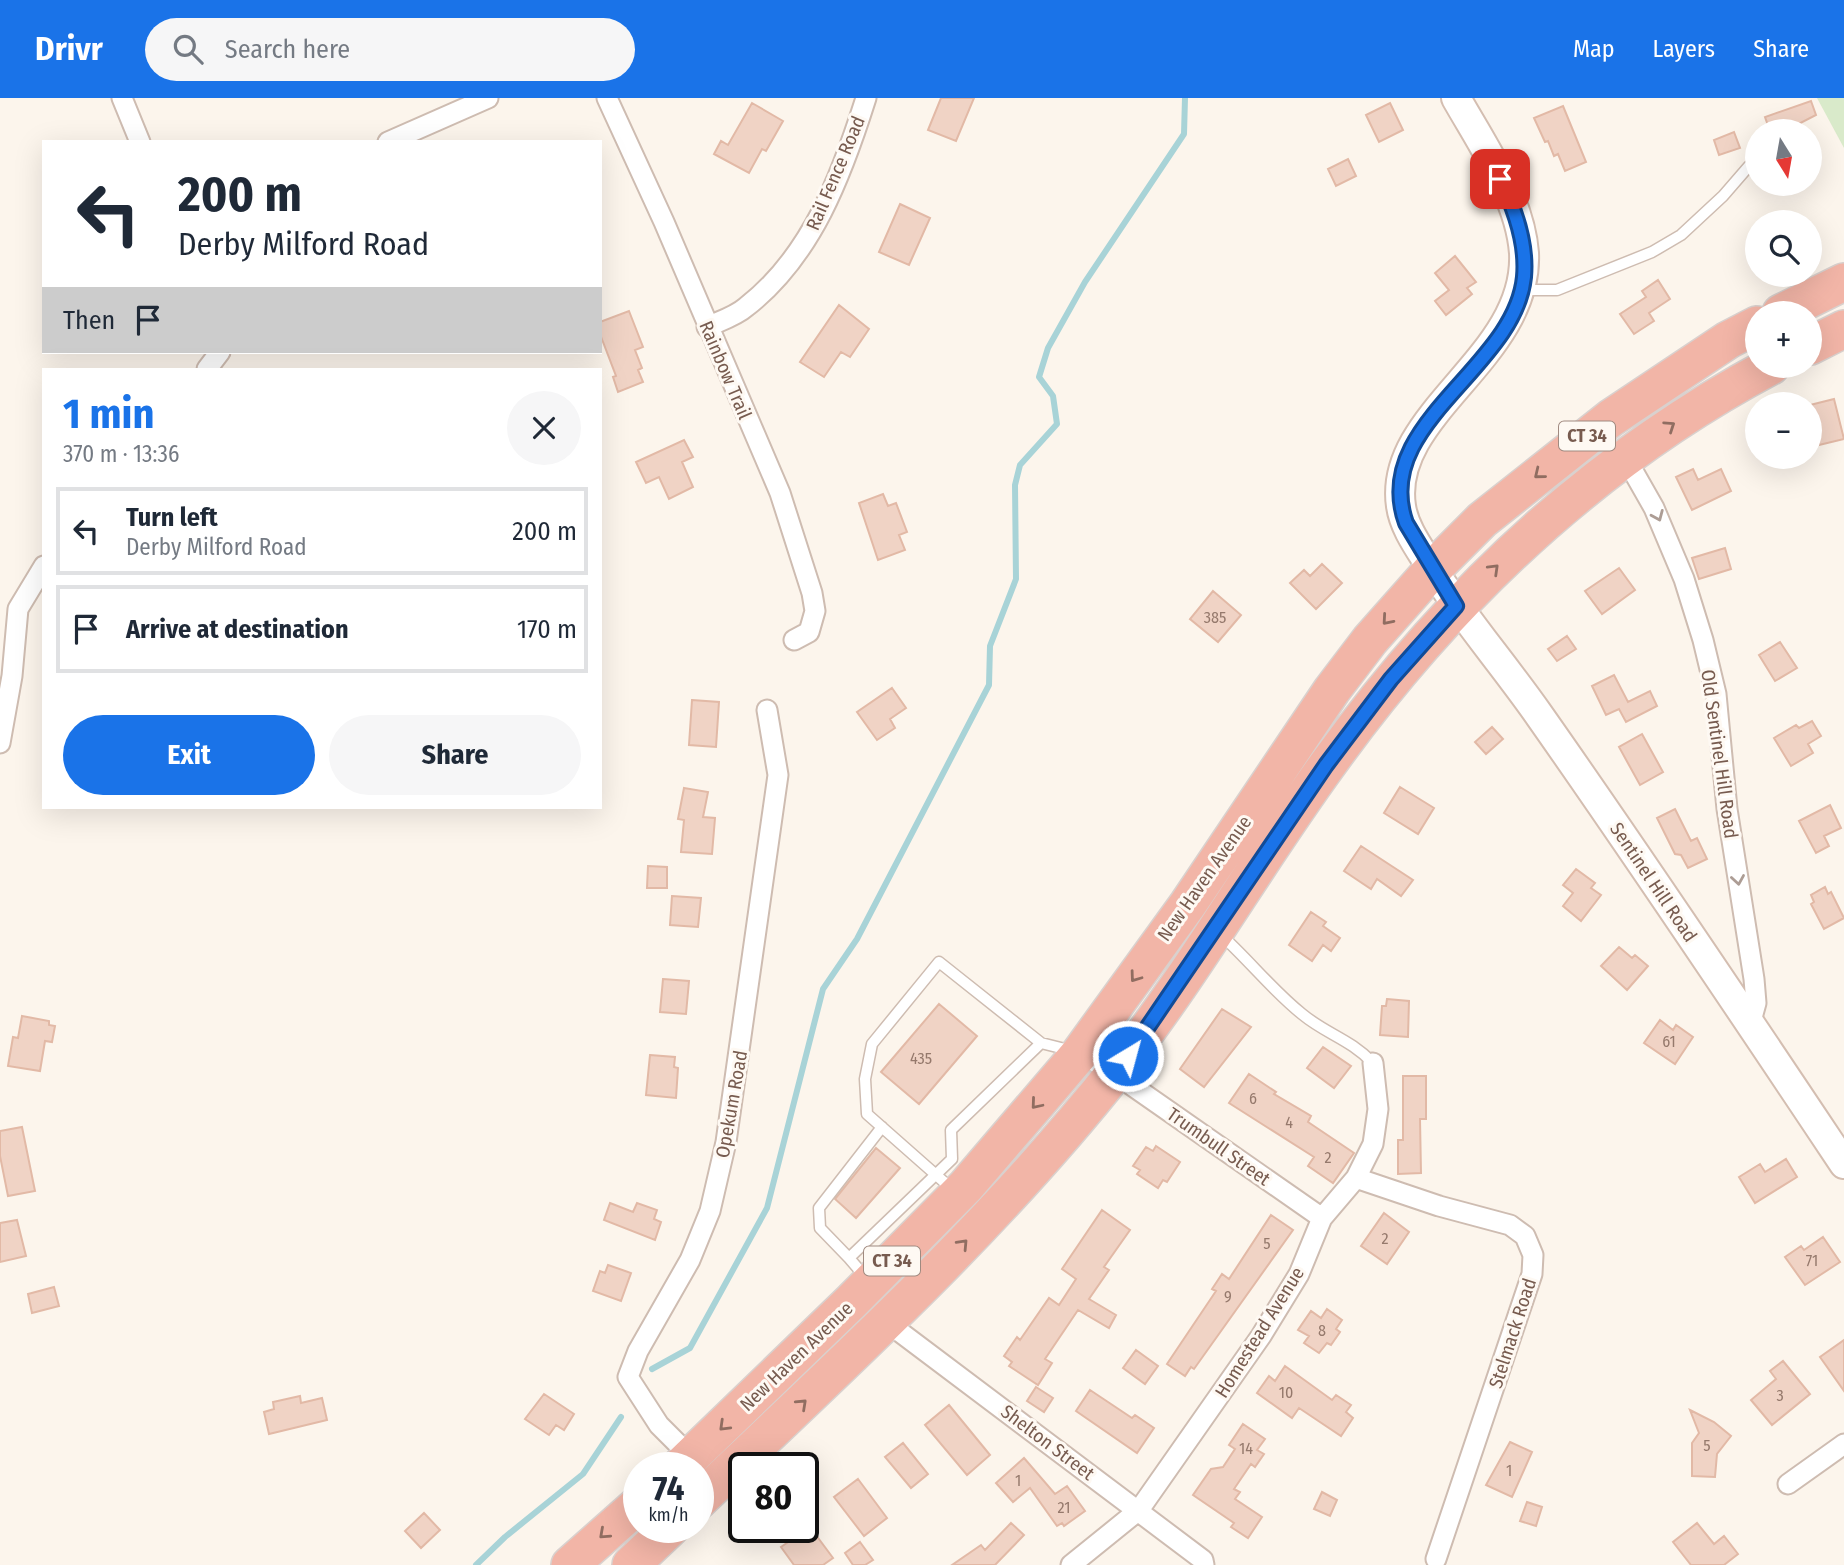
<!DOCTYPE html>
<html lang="en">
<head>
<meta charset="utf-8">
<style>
  :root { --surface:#fff; --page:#f6f6f7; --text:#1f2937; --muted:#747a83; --line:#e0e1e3; --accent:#1a73e8 }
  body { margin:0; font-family:"Fira Sans Condensed",sans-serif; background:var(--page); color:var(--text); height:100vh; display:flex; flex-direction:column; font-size:26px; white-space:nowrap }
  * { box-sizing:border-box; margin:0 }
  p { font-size:23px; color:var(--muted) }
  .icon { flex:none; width:38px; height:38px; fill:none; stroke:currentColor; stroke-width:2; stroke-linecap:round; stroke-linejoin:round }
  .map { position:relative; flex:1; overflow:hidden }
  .details { position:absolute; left:42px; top:270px; width:560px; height:441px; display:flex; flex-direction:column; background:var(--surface); border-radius:0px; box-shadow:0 7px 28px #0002 }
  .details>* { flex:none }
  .hud { position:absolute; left:42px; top:42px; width:560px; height:214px; border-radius:0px; box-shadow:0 7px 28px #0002; background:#fff; color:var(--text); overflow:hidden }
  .needle { width:46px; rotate:169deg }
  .fabs { position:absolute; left:1745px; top:21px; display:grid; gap:14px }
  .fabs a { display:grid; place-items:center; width:77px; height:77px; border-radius:50%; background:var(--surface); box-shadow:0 7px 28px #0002; font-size:35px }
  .speed { position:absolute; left:623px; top:1354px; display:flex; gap:14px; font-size:35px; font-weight:700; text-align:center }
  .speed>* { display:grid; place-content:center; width:91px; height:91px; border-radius:50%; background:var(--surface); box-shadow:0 7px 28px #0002; line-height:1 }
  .speed small { font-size:18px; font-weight:400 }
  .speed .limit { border:4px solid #111; border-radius:10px; background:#fff; color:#111 }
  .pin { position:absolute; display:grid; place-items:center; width:60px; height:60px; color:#fff; margin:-30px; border-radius:14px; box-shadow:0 4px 10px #0006 }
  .me { position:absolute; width:77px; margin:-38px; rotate:37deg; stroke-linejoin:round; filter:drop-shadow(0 0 5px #0008) }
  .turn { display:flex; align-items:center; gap:24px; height:147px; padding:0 21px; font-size:32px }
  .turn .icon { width:91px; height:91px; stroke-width:2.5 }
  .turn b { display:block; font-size:49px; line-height:60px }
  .then { display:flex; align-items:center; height:66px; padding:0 21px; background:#0003; gap:14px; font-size:26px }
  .round { display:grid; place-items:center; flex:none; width:74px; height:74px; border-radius:37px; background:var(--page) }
  .summary { display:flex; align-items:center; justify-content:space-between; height:119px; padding:0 21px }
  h1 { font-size:42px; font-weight:700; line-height:52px; color:var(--accent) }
  .cta { display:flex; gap:14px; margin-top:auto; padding:14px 21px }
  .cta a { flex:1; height:80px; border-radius:42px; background:var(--accent); color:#fff; font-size:28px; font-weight:700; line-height:80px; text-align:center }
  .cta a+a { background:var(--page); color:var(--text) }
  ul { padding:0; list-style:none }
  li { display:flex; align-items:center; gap:21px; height:88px; margin:0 14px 10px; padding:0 7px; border:4px solid var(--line); border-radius:0px }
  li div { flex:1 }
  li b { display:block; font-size:26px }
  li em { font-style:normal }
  header { display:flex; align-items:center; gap:42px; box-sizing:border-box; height:98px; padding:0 35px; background:var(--accent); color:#fff }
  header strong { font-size:33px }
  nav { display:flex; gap:38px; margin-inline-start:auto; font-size:24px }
  .search { width:490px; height:63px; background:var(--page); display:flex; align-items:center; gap:18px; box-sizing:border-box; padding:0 24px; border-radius:38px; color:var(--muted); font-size:26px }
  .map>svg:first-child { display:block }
  .green { fill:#d9eaca }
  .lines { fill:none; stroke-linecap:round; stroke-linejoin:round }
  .stream { stroke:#a8d3d7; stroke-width:6 }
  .building { fill:#f0d3c5; stroke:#e2b9a6; stroke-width:2 }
  .lane-casing { stroke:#cebcb1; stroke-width:13 }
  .street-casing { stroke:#cebcb1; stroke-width:23 }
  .secondary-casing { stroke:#d4beb1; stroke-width:32 }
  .highway-casing { stroke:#d9d1ce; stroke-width:40 }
  .lane { stroke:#fff; stroke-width:10 }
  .street { stroke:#fff; stroke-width:19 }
  .secondary { stroke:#fff; stroke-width:28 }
  .highway { stroke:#f2b5a7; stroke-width:37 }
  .oneway { stroke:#906d61 }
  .oneway2 { stroke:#ad9d95 }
  .route-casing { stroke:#114b97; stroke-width:18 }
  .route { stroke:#1a73e8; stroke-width:12 }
  .labels { text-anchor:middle; stroke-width:6; stroke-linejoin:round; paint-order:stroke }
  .number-label { font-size:16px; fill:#95796c }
  .shield { fill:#fef9f3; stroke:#a08a80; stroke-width:2 }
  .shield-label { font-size:18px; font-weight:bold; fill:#775b4f }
  .street-label { font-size:19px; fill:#775b4f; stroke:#fef9f3 }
</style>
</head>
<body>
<header>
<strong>Drivr</strong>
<div class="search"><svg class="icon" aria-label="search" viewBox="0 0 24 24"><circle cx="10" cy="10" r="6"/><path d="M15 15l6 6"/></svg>Search here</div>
<nav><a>Map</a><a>Layers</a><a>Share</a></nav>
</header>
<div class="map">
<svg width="1844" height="1467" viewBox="0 0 1844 1467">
  <rect width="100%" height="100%" fill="#fcf5ec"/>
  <path class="green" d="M1817,0H1844V50Z"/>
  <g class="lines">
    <path class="stream" d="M652,1271L690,1250L767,1110L823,891L857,841L989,587L990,548L1016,481L1015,387L1020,367L1057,326L1053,298L1039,279L1048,250L1085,184L1184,36L1185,0
      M476,1467L505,1439L583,1376L621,1319"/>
  </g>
  <path class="building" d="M941,0H974L956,43L928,32Z
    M1811,3L1816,17L1785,33H1770L1765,19Z
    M752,5L783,23L766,53L762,51L749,75L714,56L721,43L728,47Z
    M1390,5L1403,32L1379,44L1366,17Z
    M1563,8L1586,64L1565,73L1558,56L1554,58L1548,43L1545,44L1534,20Z
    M1734,34L1740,50L1719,57L1714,42Z
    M1348,61L1356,78L1336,88L1328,71Z
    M900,106L930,120L909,167L879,154Z
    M1455,158L1476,184L1467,190L1472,196L1446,217L1435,203L1449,192L1435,175Z
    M1658,182L1670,201L1649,215L1654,223L1634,236L1620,216L1646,199L1642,193Z
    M839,207L869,231L850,259L841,254L824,279L800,264Z
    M629,213L643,249L635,252L642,270L638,272L643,284L618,294L613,279L616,278L600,236V224Z
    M1834,301L1844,341L1819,347L1810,307Z
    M684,342L693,359L682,364L693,389L669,401L659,379L646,385L636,364Z
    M1693,371L1698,382L1721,371L1731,393L1692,412L1676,379Z
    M883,396L888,408L896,405L907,434L899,437L905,452L878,462L859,405Z
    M1725,450L1731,471L1699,481L1692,460Z
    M1322,466L1342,485L1316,511L1290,485L1304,472L1310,478Z
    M1619,470L1635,492L1602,516L1585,493Z
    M1213,493L1241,517L1218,544L1190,521Z
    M1567,538L1576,551L1557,563L1548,551Z
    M1780,544L1797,570L1775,583L1759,557Z
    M1614,577L1628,604L1650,593L1657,608L1626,624L1619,611L1606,617L1592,588Z
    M892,590L906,610L890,621L895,630L877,642L857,614Z
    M692,602L719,604L716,649L689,647Z
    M1812,623L1821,638L1808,646L1813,655L1791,668L1774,640L1796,627L1799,630Z
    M1492,629L1503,641L1486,656L1475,644Z
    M1642,636L1663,674L1640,687L1619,649Z
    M1400,689L1434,710L1418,736L1384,715Z
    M684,690L708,694L703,719L715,720L712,756L681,754L684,722L678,721Z
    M1830,707L1841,730L1824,738L1829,748L1816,755L1799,723Z
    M1675,711L1691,743L1697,740L1707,761L1688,770L1681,757L1675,756L1657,720Z
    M1361,748L1413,782L1401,798L1377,781L1371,791L1344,773Z
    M648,768L667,769V790H647Z
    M1576,771L1595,785L1591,790L1601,797L1581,823L1563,808L1573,795L1563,787Z
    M1825,789L1828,796L1831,794L1844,820L1824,831L1811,806L1814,804L1811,797Z
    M672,798L701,800L698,829L670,827Z
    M1311,814L1326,824L1323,828L1340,840L1331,853L1323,847L1312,863L1289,847Z
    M1619,849L1632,860L1635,857L1648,868L1627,892L1601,868Z
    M663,881L689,883L686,916L660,914Z
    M1387,901L1409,903L1408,939L1380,937L1382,908H1386Z
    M939,906L977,938L919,1006L881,974Z
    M1222,911L1251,929L1204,989L1180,971Z
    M22,918L49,923V927L55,928L52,944L45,943L40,973L8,968L13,939L18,940Z
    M1660,922L1673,932L1676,927L1693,939L1675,966L1644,945Z
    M1323,949L1351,968L1334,990L1307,970Z
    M650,957L675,959L674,969L678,970L676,1000L646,997Z
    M1249,976L1276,994L1274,996L1311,1018L1308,1024L1354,1055L1333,1085L1308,1068L1314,1059L1229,1005Z
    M1403,978H1426V1021H1420L1421,1075L1398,1076V1042H1403Z
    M22,1029L35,1093L8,1098L0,1058V1033Z
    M1156,1048L1180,1064L1167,1084L1163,1082L1158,1090L1137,1076L1140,1072L1133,1068L1146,1049L1153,1053Z
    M876,1050L900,1070L856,1120L835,1101Z
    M1786,1061L1797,1079L1755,1105L1739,1079L1760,1066L1765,1074Z
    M610,1105L633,1114L637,1105L657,1112L654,1121L661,1124L655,1142L604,1122Z
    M1102,1112L1130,1132L1104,1169L1109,1172L1089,1201L1116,1217L1109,1230L1078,1212L1045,1261L1052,1265L1038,1287L1009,1268L1012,1264L1004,1258L1017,1239L1020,1242L1049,1200L1059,1207L1076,1181L1062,1171Z
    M1384,1115L1409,1134L1387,1166L1361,1148Z
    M1271,1117L1293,1132L1194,1271L1191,1269L1185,1278L1167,1266L1216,1193L1212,1191L1222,1176L1229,1181Z
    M17,1122L26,1158L0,1164V1125Z
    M1823,1139L1840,1164L1805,1187L1785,1159L1801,1148L1804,1152Z
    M608,1167L631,1175L621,1203L593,1193L600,1173L605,1175Z
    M54,1189L59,1208L32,1215L28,1196Z
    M1327,1211L1342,1222L1336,1231L1340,1234L1331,1247L1327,1245L1319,1255L1304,1245L1309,1238L1298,1232L1311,1213L1321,1220Z
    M1844,1242V1293L1820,1259Z
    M1136,1252L1158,1268L1145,1286L1123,1270Z
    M1783,1263L1810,1296L1772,1327L1751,1302L1776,1281L1770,1273Z
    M1285,1268L1332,1302L1336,1297L1351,1307L1346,1314L1353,1320L1341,1338L1299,1310L1292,1320L1257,1295L1269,1278L1275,1283Z
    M1036,1289L1053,1300L1044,1314L1027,1303Z
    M1090,1292L1132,1320L1135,1317L1154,1330L1137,1355L1076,1313Z
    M544,1296L574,1316L564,1332L556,1327L549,1337L525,1321Z
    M300,1298L301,1305L322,1300L327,1322L269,1336L264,1314L274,1311L273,1304Z
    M949,1307L990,1357L967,1377L925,1327Z
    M1690,1312L1714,1324L1731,1338L1717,1356L1715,1379L1692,1378V1345L1699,1335Z
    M1243,1326L1265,1341L1257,1352L1264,1356L1255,1369L1251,1366L1234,1391L1240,1394L1235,1401L1262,1419L1248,1440L1231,1429L1234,1425L1193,1397L1211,1371L1223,1369L1235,1351L1229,1347Z
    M1510,1344L1532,1354L1512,1399L1486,1387Z
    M903,1345L928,1376L911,1390L885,1359Z
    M1024,1360L1055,1396L1067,1388L1085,1413L1064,1428L1062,1425L1057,1428L1030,1390L1013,1404L996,1385Z
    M858,1381L887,1420L864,1438L834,1399Z
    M1322,1394L1337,1402L1330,1418L1314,1411Z
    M1527,1404L1542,1409L1536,1428L1520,1423Z
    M424,1415L440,1432L421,1450L405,1433Z
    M1011,1425L1024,1437L995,1467H952L981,1447L985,1452Z
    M1697,1425L1714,1446L1724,1438L1738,1456L1724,1467H1691L1673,1444Z
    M810,1429L833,1460L823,1467H794L781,1449Z
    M860,1444L873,1462L865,1467H853L845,1455Z"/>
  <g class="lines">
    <defs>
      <path id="lane" d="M1521,192H1557L1652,154L1681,137L1723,98L1749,68
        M1220,836C1248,861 1272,892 1302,916C1326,936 1350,941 1373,965
        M882,1029L819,1110L820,1130L849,1160L952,1061L951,1032L1041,945
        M952,1091L867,1016L865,981L872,946L939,864L1041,945L1073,953
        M849,1160L867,1181"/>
      <path id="street" d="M122,0L140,44
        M607,0L664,124L780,395L812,495L815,513L809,534L794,542
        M388,44L488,0
        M707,229C720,223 736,218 746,209C812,158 842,76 866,0
        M207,271L220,254
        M1625,359L1654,410L1684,481L1703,542L1716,596L1727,711L1754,881L1756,905L1750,927
        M0,645L12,578L18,511L44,468
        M1080,955L1114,975L1322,1120
        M1356,1080L1439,1108L1510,1127L1525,1138L1533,1157L1532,1176L1436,1461
        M888,1225L1203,1462L1204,1467
        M691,1359L659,1327L628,1279L638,1253L690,1162L710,1113L726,1044L778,677L767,612
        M1788,1386L1844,1346
        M1071,1467L1139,1412L1261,1238L1299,1176L1322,1120L1356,1080L1373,1046L1378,1011L1373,965"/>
      <path id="secondary" d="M1456,0C1482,46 1520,100 1524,155C1529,260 1387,315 1401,408C1404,430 1420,451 1431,469C1464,521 1504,567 1539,617C1643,765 1744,916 1844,1066"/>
      <path id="highway" d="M1781,215L1844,184
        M1810,248L1844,231
        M679,1370L851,1204L966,1088L1080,955L1188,806L1332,592L1370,542L1433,471L1482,422L1611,320L1728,242L1757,227
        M698,1403C843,1265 992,1130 1117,972C1194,874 1255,766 1328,666C1446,502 1592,363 1771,268
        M570,1467L639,1406
        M631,1467L670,1430"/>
    </defs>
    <use href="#lane" class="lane-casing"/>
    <use href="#street" class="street-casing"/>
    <use href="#secondary" class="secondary-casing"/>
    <use href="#highway" class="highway-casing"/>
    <use href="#lane" class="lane"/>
    <use href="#street" class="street"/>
    <use href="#secondary" class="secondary"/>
    <use href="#highway" class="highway"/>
  </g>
  <defs><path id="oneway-chevron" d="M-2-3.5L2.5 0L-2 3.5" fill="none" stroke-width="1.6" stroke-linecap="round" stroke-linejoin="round" transform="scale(1.75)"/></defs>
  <g class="oneway">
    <use href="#oneway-chevron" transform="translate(1670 328) rotate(-34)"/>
    <use href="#oneway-chevron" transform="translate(1539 376) rotate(141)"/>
    <use href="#oneway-chevron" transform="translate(1494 471) rotate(-44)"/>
    <use href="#oneway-chevron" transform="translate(1387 522) rotate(131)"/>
    <use href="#oneway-chevron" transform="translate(1135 879) rotate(126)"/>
    <use href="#oneway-chevron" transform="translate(1036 1006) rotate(130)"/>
    <use href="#oneway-chevron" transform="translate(963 1146) rotate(-47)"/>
    <use href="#oneway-chevron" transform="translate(802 1306) rotate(-43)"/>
    <use href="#oneway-chevron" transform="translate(724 1328) rotate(136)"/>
    <use href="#oneway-chevron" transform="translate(604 1436) rotate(138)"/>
  </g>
  <g class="oneway2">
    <use href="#oneway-chevron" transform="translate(1658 418) rotate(67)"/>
    <use href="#oneway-chevron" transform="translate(1738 782) rotate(81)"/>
  </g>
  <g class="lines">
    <defs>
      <path id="route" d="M1128,958L1326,667L1391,581L1456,508L1406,425C1370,326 1515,271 1524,179C1527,146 1515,111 1500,81"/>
    </defs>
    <use href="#route" class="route-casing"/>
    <use href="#route" class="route"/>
  </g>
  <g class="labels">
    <g class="number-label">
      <text x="1215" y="525">385</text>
      <text x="1669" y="949">61</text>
      <text x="921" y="966">435</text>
      <text x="1253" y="1006">6</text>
      <text x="1289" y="1030">4</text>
      <text x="1328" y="1065">2</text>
      <text x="1385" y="1146">2</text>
      <text x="1267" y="1151">5</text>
      <text x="1812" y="1168">71</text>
      <text x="1228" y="1204">9</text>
      <text x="1322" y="1238">8</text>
      <text x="1286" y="1300">10</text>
      <text x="1780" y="1303">3</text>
      <text x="1707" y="1353">5</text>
      <text x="1246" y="1356">14</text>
      <text x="1509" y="1378">1</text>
      <text x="1018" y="1388">1</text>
      <text x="1064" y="1415">21</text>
    </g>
    <g class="shield">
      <rect x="1559" y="323.5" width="56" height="29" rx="5"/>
      <rect x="864" y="1148.5" width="56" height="29" rx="5"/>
    </g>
    <g class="shield-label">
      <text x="1587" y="344">CT 34</text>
      <text x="892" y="1169">CT 34</text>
    </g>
    <g class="street-label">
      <text transform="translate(835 75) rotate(-67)" y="7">Rail Fence Road</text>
      <text transform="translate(726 272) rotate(67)" y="7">Rainbow Trail</text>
      <text transform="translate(1720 656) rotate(82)" y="7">Old Sentinel Hill Road</text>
      <text transform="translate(1204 780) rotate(-55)" y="7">New Haven Avenue</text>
      <text transform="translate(1654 784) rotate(56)" y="7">Sentinel Hill Road</text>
      <text transform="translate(731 1006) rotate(-80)" y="7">Opekum Road</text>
      <text transform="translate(1219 1048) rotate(35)" y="7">Trumbull Street</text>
      <text transform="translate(1259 1234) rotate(-58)" y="7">Homestead Avenue</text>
      <text transform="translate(1512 1235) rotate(-72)" y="7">Stelmack Road</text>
      <text transform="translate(796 1258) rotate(-44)" y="7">New Haven Avenue</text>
      <text transform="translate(1048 1344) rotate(37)" y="7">Shelton Street</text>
    </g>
  </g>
</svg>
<div class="fabs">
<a><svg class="needle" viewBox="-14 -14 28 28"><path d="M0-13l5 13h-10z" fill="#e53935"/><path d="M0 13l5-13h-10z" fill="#747a83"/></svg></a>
<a><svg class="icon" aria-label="search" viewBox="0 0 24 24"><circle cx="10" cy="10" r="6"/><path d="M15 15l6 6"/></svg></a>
<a>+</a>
<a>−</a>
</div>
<div class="speed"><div>74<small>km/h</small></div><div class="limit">80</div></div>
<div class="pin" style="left:1500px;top:81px;background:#d93025"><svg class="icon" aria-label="arrive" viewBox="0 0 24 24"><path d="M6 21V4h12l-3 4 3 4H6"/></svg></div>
<svg class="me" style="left:1128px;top:958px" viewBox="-20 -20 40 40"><circle r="17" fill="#1a73e8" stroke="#fff" stroke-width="3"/><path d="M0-11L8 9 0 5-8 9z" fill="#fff"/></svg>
<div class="hud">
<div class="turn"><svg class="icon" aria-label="left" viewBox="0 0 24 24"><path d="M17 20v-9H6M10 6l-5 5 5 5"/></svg><div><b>200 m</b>Derby Milford Road</div></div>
<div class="then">Then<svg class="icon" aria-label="arrive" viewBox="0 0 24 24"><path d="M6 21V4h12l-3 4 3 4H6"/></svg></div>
</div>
<section class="details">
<div class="summary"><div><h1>1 min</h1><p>370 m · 13:36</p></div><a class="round"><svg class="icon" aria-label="close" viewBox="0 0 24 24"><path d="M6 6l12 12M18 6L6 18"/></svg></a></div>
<ul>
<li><svg class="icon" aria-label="left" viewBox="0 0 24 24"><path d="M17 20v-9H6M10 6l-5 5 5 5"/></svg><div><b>Turn left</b><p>Derby Milford Road</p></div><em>200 m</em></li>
<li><svg class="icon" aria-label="arrive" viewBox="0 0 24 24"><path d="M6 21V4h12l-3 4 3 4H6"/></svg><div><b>Arrive at destination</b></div><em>170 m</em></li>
</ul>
<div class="cta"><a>Exit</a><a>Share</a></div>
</section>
</div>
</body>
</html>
